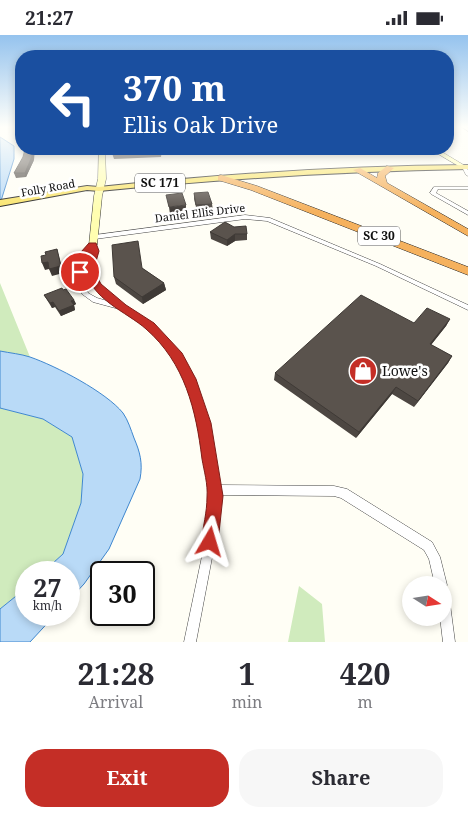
<!DOCTYPE html>
<html lang="en">
<head>
<meta charset="utf-8">
<style>
  :root { --surface:#fff; --page:#f7f7f7; --text:#2b2b33; --muted:#7c7c81; --accent:#c42e26 }
  body { margin:0; font-family:"Noto Serif",serif; background:var(--page); color:var(--text); height:100vh; display:flex; flex-direction:column; font-size:19px; white-space:nowrap }
  * { box-sizing:border-box; margin:0 }
  p { font-size:16px; color:var(--muted) }
  .icon { flex:none; width:28px; height:28px; fill:none; stroke:currentColor; stroke-width:2; stroke-linecap:round; stroke-linejoin:round }
  .map { position:relative; height:607px; overflow:hidden }
  .details { display:flex; flex-direction:column; background:var(--surface); flex:1 }
  .details>* { flex:none }
  .guide { position:absolute; left:15px; top:15px; width:439px; height:105px; border-radius:20px; box-shadow:0 2px 8px #0003; background:#1a4fa0; color:#fff; overflow:hidden }
  .needle { width:32px; rotate:102deg }
  .controls { position:absolute; left:402px; top:541px; display:grid; gap:10px }
  .controls a { display:grid; place-items:center; width:50px; height:50px; border-radius:50%; background:var(--surface); box-shadow:0 2px 8px #0003; font-size:25px }
  .speed { position:absolute; left:15px; top:526px; display:flex; gap:10px; font-size:25px; font-weight:700; text-align:center }
  .speed>* { display:grid; place-content:center; width:65px; height:65px; border-radius:50%; background:var(--surface); box-shadow:0 2px 8px #0003; line-height:1 }
  .speed small { font-size:12px; font-weight:400 }
  .speed .limit { border:2px solid #111; border-radius:8px; background:#fff; color:#111 }
  .pin { position:absolute; display:grid; place-items:center; width:42px; height:42px; color:#fff; margin:-21px; border:2px solid #fff; border-radius:50%; box-shadow:0 1px 5px #0007 }
  .me { position:absolute; width:55px; margin:-28px; rotate:7deg; stroke-linejoin:round; filter:drop-shadow(0 0 4px #0008) }
  .turn { display:flex; align-items:center; gap:18px; height:105px; padding:0 25px; font-size:22px }
  .turn .icon { width:65px; height:65px; stroke-width:2.5 }
  .turn b { display:block; font-size:35px; line-height:42px }
  .eta { display:flex; justify-content:space-evenly; align-items:center; height:85px; text-align:center }
  .eta b { font-size:30px; font-weight:700; line-height:35px }
  .primary-button { display:flex; gap:10px; margin-top:auto; padding:10px 25px }
  .primary-button a { flex:1; height:58px; border-radius:20px; background:var(--accent); color:#fff; font-size:20px; font-weight:700; line-height:58px; text-align:center }
  .primary-button a+a { background:var(--page); color:var(--text) }
  .status { display:flex; justify-content:space-between; align-items:center; height:35px; padding:0 25px; background:var(--surface); direction:ltr }
  .status svg { height:14px; fill:currentColor }
  .map>svg:first-child { display:block }
  .green { fill:#d0ebbd }
  .water { fill:#b9daf7; stroke:#3f87cf }
  .lines { fill:none; stroke-linecap:round; stroke-linejoin:round }
  .street-casing { stroke:#444; stroke-width:1 }
  .secondary-casing { stroke:#333; stroke-width:1 }
  .primary-casing { stroke:#222; stroke-width:2 }
  .highway-casing { stroke:#222; stroke-width:1 }
  .street { fill:#fff; fill-rule:evenodd }
  .secondary { fill:#fffeb0; fill-rule:evenodd }
  .primary { fill:#f9e46b; fill-rule:evenodd }
  .highway { fill:#f5b15d; fill-rule:evenodd }
  .wall { fill:#4d4742 }
  .shaded-wall { fill:#3f3a36 }
  .building { fill:#5a534d; stroke:#3f3a36 }
  .route { fill:#c42e26; stroke:#7f1e19 }
  .labels { text-anchor:middle; stroke-width:5; stroke-linejoin:round; paint-order:stroke }
  .far-street-label { font-size:11px; fill:#111; stroke:#fff }
  .shield { fill:#fff; stroke:#585858; stroke-width:1 }
  .shield-label { font-size:12px; font-weight:bold; fill:#111 }
  .poi-label { font-size:14px; fill:#111; stroke:#fff; text-anchor:start }
</style>
</head>
<body>
<div class="status"><b>21:27</b><svg viewBox="0 0 49 12"><path d="M0 12V9h3v3zM5 12V6h3v6zM10 12V3h3v9zM15 12V0h3v12zM26 1h20v11H26zM47 4h2v5h-2z"/></svg></div>
<div class="map">
<svg width="468" height="607" viewBox="0 0 468 607">
  <rect width="100%" height="100%" fill="#fffef5"/>
  <path class="green" d="M0,248L30,322L0,316Z
    M0,373L43,384L72,402L83,439L81,468L63,519L43,537L26,538V553L0,574Z
    M299,551L322,569L325,607H288Z"/>
  <path class="water" d="M0,102L14,111V124L0,169Z
    M0,316C10,318 21,319 30,322C56,331 106,357 123,378C128,385 131,395 134,403C140,417 143,428 140,444L109,514L84,549L69,565V538L43,537L63,519L81,468L83,439L72,402L43,384L0,373Z
    M26,553V580H55L30,607H0V574Z"/>
  <g class="lines">
    <defs>
      <path id="street" d="M462,92H466L468,93V96Z
        M462,131L466,132L468,135V141L466,140L462,132Z
        M434,152H468V154H438L436,158L468,176V180L431,159L430,158Z
        M245,180L270,183L380,229L468,270V275L376,231L267,186L245,184L95,204L92,202L95,200Z
        M93,208L96,210C100,221 90,231 96,243C106,263 134,275 151,288C157,293 162,300 167,305C171,310 176,314 180,319C206,356 211,406 218,450L334,451L347,454L432,507L440,522L447,550L445,554L444,555V550H435L429,524L424,515L341,463L334,461L220,460L215,507L196,607H184L205,507L210,461L200,388L186,344L174,323L147,293L119,274L93,267L82,259C77,242 76,218 93,208ZM92,215C91,220 87,226 87,231C86,247 100,258 111,267L97,263L88,258C83,243 83,229 92,215Z
        M444,563L448,565L450,569L455,607H443L440,582H444Z"/>
      <path id="secondary" d="M99,114H105L106,144L102,161L97,210L93,213L89,210L94,161L98,144Z
        M430,114H437L467,132L462,133Z"/>
      <path id="primary" d="M468,130V134C345,136 222,144 99,156L87,155L0,171V165L87,151L99,152C222,139 345,131 468,130Z"/>
      <path id="highway" d="M387,131L394,133L385,141L387,148L468,194V201L353,135L360,133L377,143L378,138Z
        M221,140L257,151L468,232V240L251,155L218,145V141Z"/>
    </defs>
    <use href="#street" class="street-casing"/>
    <use href="#secondary" class="secondary-casing"/>
    <use href="#primary" class="primary-casing"/>
    <use href="#highway" class="highway-casing"/>
    <use href="#street" class="street"/>
    <use href="#secondary" class="secondary"/>
    <use href="#primary" class="primary"/>
    <use href="#highway" class="highway"/>
  </g>
  <path class="wall" d="M113,114H162L161,122L114,124L112,118Z
    M34,125L26,142L16,143L14,138Z
    M194,158L212,169L213,175L197,176L194,164Z
    M210,197L247,199V205L235,206L227,211L211,204Z
    M142,233L164,248L166,255L143,269L116,249L114,242Z
    M63,255L74,265L76,269L74,270L75,275L61,281L55,272L52,273L44,260Z
    M450,284L446,291L431,310L452,321L448,328L414,372L392,359L356,403L274,345L275,338L414,288Z"/>
  <path class="shaded-wall" d="M34,114H35L34,125L26,142L25,138Z
    M186,170V177L170,179L169,172Z
    M235,199V206L227,211V205Z
    M57,214L63,238L52,241L49,234L45,235L42,228Z
    M164,248L166,255L143,269L142,262Z
    M74,265L76,269L73,271L71,266Z
    M53,267L55,272L52,273L50,268Z
    M74,270L75,275L61,281L59,276Z
    M450,284L446,291L426,316L430,309Z
    M452,321L448,328L414,372L418,366Z
    M396,352L392,359L356,403L359,397Z"/>
  <path class="building" d="M25,114H34L32,121L25,138H14L23,122Z
    M113,114H161V116L112,118Z
    M208,157L212,169L196,170L194,158Z
    M182,158L186,170L169,172L166,160Z
    M225,187L234,192L246,191L247,199H235L227,205L210,197Z
    M138,206L142,233L164,248L142,262L114,242L112,210Z
    M57,214L61,231L49,234L48,227L42,228L41,221L46,220L45,217Z
    M62,253L63,255L66,254L74,265L71,266L74,270L59,276L53,267L50,268L44,260Z
    M361,260L414,288L427,273L450,284L430,309L452,321L418,366L396,352L359,397L275,338Z"/>
  <linearGradient id="sky" x2="0" y2="1"><stop stop-color="#95c3ee"/><stop offset="0.52" stop-color="#fffffa"/><stop offset="1" stop-color="#fffffa" stop-opacity="0"/></linearGradient>
  <rect width="468" height="177" fill="url(#sky)"/>
  <path class="route" d="M89,208H96L99,216L95,230L96,240L101,249L126,270L154,288L182,318L196,344L211,388L223,461L218,507L216,513L210,515L204,513L201,507C203,492 207,477 207,462C208,449 204,436 202,424C196,375 185,328 146,294C127,277 90,264 86,234L84,239H77L76,237L81,217Z"/>
  <defs>
    <symbol id="shop-disc" viewBox="-11 -11 22 22"><circle r="9.5" fill="#c42e26" stroke="#fff"/><path d="M-5-2.5h2.3a2.7 3.5 0 0 1 5.4 0H5L5.5 6h-11ZM-1.5-2.5h3a1.5 2.3 0 0 0-3 0Z" fill="#fff"/></symbol>
  </defs>
  <g fill-rule="evenodd">
    <use href="#shop-disc" x="347" y="320" width="32" height="32"/>
  </g>
  <g class="labels">
    <g class="far-street-label">
      <text transform="translate(48 153) rotate(-10)" y="4">Folly Road</text>
      <text transform="translate(200 178) rotate(-7)" y="4">Daniel Ellis Drive</text>
    </g>
    <g class="shield">
      <rect x="135" y="138.5" width="50" height="19" rx="4"/>
      <rect x="358" y="191.5" width="42" height="19" rx="4"/>
    </g>
    <g class="shield-label">
      <text x="160" y="152">SC 171</text>
      <text x="379" y="205">SC 30</text>
    </g>
    <g class="poi-label">
      <text x="382" y="341">Lowe's</text>
    </g>
  </g>
</svg>
<div class="controls">
<a><svg class="needle" viewBox="-14 -14 28 28"><path d="M0-13l5 13h-10z" fill="#e53935"/><path d="M0 13l5-13h-10z" fill="#7c7c81"/></svg></a>
</div>
<div class="speed"><div>27<small>km/h</small></div><div class="limit">30</div></div>
<div class="pin" style="left:80px;top:237px;background:#d93025"><svg class="icon" aria-label="arrive" viewBox="0 0 24 24"><path d="M6 21V4h12l-3 4 3 4H6"/></svg></div>
<svg class="me" style="left:210px;top:507px" viewBox="-20 -20 40 40"><path d="M0-17L14 15 0 8-14 15z" fill="#c42e26" stroke="#fff" stroke-width="4"/></svg>
<div class="guide">
<div class="turn"><svg class="icon" aria-label="left" viewBox="0 0 24 24"><path d="M17 20v-9H6M10 6l-5 5 5 5"/></svg><div><b>370 m</b>Ellis Oak Drive</div></div>
</div>
</div>
<section class="details">
<div class="eta">
<div><b>21:28</b><p>Arrival</p></div>
<div><b>1</b><p>min</p></div>
<div><b>420</b><p>m</p></div>
</div>
<div class="primary-button"><a>Exit</a><a>Share</a></div>
</section>
</body>
</html>
